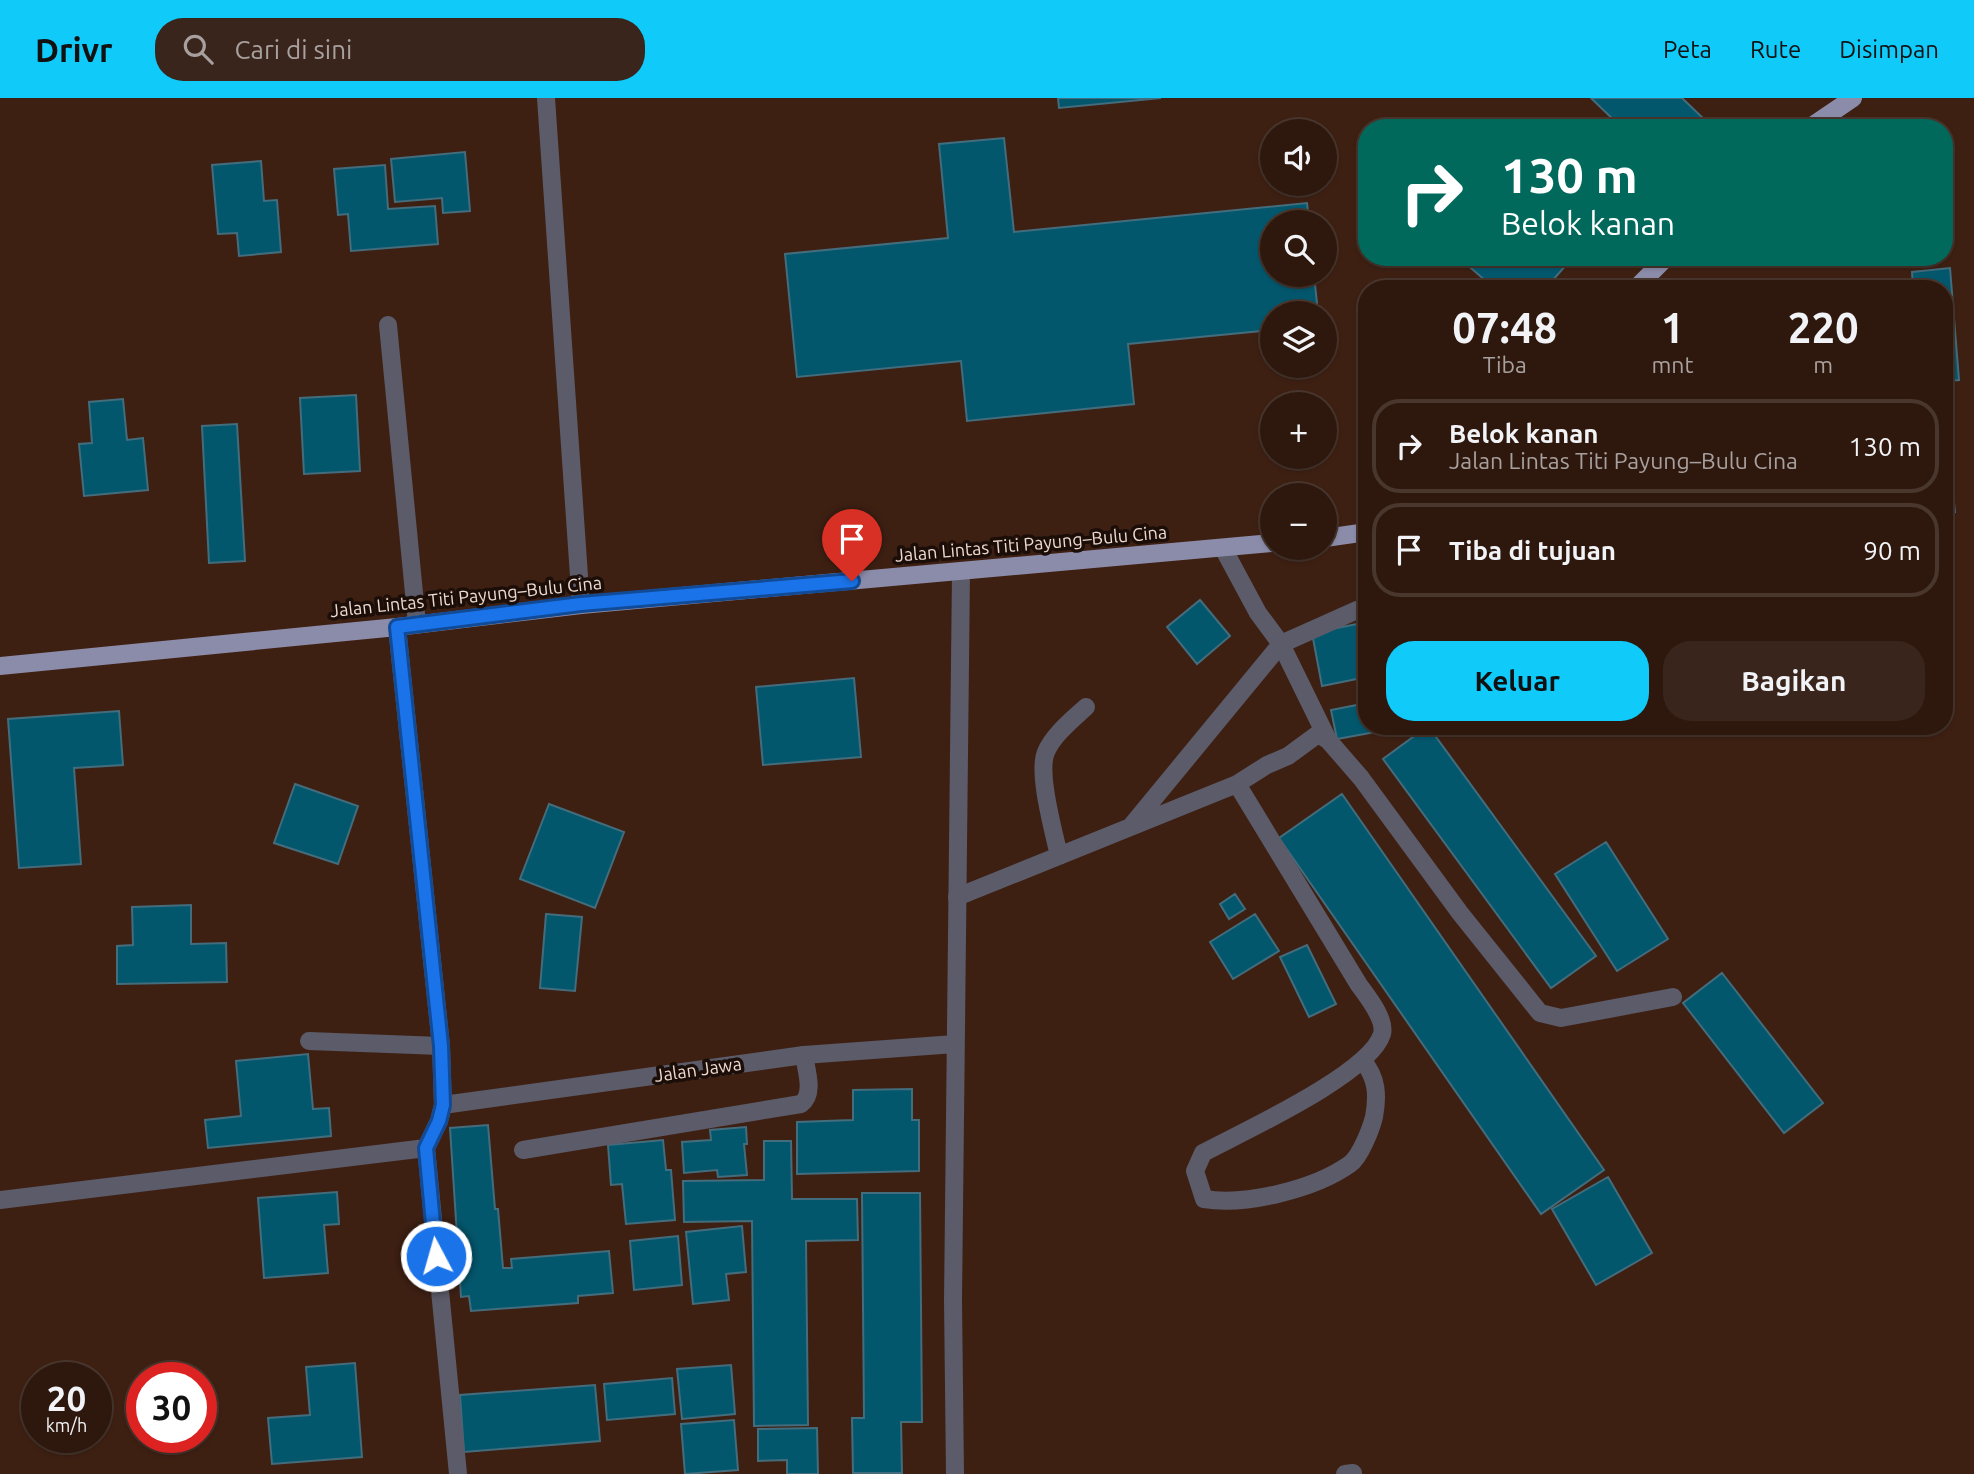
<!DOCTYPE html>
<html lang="id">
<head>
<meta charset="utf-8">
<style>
  :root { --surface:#2e180e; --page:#3a251c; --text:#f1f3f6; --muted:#a7a09e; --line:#49372e; --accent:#10cafa }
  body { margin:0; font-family:Ubuntu,sans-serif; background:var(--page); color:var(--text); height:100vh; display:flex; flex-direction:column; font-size:26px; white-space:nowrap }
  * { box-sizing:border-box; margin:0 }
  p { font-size:23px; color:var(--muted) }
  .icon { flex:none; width:38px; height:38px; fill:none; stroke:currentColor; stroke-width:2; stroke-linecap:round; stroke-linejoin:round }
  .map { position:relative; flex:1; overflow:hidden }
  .side { position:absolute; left:1358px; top:182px; width:595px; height:455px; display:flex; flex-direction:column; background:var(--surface); border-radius:28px; box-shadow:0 2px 5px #0004,0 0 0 2px var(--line) }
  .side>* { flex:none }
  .top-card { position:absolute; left:1358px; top:21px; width:595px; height:147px; border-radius:28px; box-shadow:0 2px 5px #0004,0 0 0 2px var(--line); background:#00695c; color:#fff; overflow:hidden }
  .controls { position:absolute; left:1260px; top:21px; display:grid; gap:14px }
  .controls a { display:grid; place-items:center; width:77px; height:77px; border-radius:50%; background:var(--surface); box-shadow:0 2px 5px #0004,0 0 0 2px var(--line); font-size:35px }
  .speed { position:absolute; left:21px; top:1264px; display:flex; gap:14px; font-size:35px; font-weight:700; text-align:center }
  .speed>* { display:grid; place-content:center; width:91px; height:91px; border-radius:50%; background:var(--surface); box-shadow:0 2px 5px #0004,0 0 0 2px var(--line); line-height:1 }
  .speed small { font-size:18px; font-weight:400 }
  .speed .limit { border:10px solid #d22; background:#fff; color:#111 }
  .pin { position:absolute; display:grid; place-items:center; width:60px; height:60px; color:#fff; margin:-72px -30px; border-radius:50% 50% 50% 0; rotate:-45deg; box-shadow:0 0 7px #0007 }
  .pin .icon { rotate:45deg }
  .me { position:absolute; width:77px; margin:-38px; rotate:354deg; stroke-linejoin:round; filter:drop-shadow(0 0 5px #0008) }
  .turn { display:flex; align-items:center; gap:24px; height:147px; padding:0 28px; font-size:32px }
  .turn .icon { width:91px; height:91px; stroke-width:2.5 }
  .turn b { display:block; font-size:49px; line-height:60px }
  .eta { display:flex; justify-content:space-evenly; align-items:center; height:119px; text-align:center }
  .eta b { font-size:42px; font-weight:700; line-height:49px }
  .button { display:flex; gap:14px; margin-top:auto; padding:14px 28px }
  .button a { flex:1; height:80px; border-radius:28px; background:var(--accent); color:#111; font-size:28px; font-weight:700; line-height:80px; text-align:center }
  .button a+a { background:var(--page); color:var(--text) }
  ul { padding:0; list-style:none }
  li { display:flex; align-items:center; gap:21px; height:94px; margin:0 14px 10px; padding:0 14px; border:4px solid var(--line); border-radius:28px }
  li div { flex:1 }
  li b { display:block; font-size:26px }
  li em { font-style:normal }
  header { display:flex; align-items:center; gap:42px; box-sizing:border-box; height:98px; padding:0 35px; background:var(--accent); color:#111 }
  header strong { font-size:33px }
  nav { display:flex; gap:38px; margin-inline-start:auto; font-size:24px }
  .search { width:490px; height:63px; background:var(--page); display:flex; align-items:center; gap:18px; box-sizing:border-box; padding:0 24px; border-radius:28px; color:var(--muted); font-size:26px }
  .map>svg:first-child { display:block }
  .building { fill:#03576d; stroke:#436c7c; stroke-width:2 }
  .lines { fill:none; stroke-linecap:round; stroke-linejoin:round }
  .service { stroke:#5b5b6a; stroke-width:18 }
  .minor { stroke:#5b5b6a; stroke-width:18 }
  .primary { stroke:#8b8caa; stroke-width:18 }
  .route-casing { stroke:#114b97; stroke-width:18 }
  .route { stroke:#1a73e8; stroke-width:12 }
  .labels { text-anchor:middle; stroke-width:7; stroke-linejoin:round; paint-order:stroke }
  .street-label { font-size:18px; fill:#eed9d0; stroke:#1b0e08 }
</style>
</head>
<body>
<header>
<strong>Drivr</strong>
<div class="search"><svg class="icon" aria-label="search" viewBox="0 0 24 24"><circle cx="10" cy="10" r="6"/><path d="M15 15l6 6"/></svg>Cari di sini</div>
<nav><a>Peta</a><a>Rute</a><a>Disimpan</a></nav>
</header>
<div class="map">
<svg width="1974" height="1376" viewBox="0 0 1974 1376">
  <rect width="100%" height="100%" fill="#3e2013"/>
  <path class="building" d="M1058,0H1161L1059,10Z
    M1591,0H1682L1706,23L1699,30H1622Z
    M1004,40L1014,134L1307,105L1309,124H1272V177H1314L1318,215H1272V232L1128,246L1134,306L967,323L961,263L797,279L785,156L948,140L939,46Z
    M465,54L470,113L443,115L442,100L395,104L391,61Z
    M261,63L264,103L277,102L281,154L239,158L237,135L218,136L212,67Z
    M385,67L388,111L435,108L438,146L351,153L348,116L338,117L334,71Z
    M1468,159H1560L1567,166L1545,191H1495L1464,164Z
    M1950,170L1959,282L1944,283V191H1913L1912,174Z
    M356,297L360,373L304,376L300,300Z
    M123,301L127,342L143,340L148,392L84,398L79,346L92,345L89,304Z
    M1944,303H1949L1954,353L1944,354Z
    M237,326L245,463L209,465L202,328Z
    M1951,376L1955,414L1944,415V377Z
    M1200,502L1230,538L1197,566L1167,529Z
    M1367,524V579L1322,588L1312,535Z
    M854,580L861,659L763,667L756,589Z
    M1367,605V628H1392V631L1337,641L1331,612Z
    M119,613L123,667L74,670L81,766L19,770L8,621Z
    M1428,628L1596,858L1551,890L1383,661Z
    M295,686L358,708L338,766L274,745Z
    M1342,696L1604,1072L1541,1116L1279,740Z
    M549,706L624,734L595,810L520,781Z
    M1606,744L1668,841L1617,873L1555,776Z
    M1235,796L1245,811L1229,821L1220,806Z
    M191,807V846L226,845L227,884L117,886V848L133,847L132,809Z
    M546,816L582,819L575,893L540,890Z
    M1255,816L1279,853L1233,881L1210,844Z
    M1307,847L1336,906L1309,919L1280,859Z
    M1722,875L1823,1005L1784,1035L1683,905Z
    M308,956L313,1011L329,1010L331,1038L208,1050L205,1022L241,1018L236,963Z
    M912,991V1022H919V1073L797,1076V1024L853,1022V992Z
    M488,1027L495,1111H498L503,1170H512L511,1161L609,1153L613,1195L578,1198V1205L471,1213L469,1198L461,1199L450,1030Z
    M746,1029L747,1046H744L747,1077L718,1079L717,1072L684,1075L682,1044L711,1042L710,1032Z
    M663,1042L666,1072H671L675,1122L626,1126L622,1086L611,1087L608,1047Z
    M764,1043H791L792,1101H857L858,1142L806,1143L808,1327L754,1328L752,1123L684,1124L683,1083L764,1082Z
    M1608,1079L1652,1155L1596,1187L1552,1111Z
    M337,1094L339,1126L324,1127L328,1175L264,1180L258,1100Z
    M862,1095H920L922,1324H901L902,1375H853L852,1320H864Z
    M742,1128L746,1174L726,1176L729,1202L693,1206L686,1134Z
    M678,1138L682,1187L634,1192L630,1143Z
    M355,1265L362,1359L272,1366L268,1320L310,1317L306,1269Z
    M731,1267L735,1316L682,1321L677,1271Z
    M672,1280L675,1316L607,1322L604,1286Z
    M595,1287L600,1343L464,1354L460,1297Z
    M734,1322L738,1372L685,1376L681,1326Z
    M817,1330L818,1376H787V1362L758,1363V1331Z"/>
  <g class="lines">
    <path class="service" d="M388,227L417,526
      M1223,450L1258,515L1281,546L1357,512L1367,511
      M1237,686L1359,887C1367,898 1386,921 1382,936C1370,976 1242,1034 1203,1055L1195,1073L1204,1101C1246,1108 1315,1091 1350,1066C1360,1059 1371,1031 1374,1019C1378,997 1377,980 1363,963
      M1132,727L1281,546L1328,642
      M1059,758C1054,734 1037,675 1046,654C1053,637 1072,622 1086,609
      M957,799L1237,686L1267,667L1288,658L1318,636L1328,642L1361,680L1460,815L1540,915L1561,920L1673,899
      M309,943L441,948
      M523,1052L801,1006C815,996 806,972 804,957
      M1345,1376L1353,1375"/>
    <path class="minor" d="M546,0L581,507
      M397,529L441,948L443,1007L439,1023L426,1050L458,1376
      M443,1007L804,957L955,946
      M0,1102L426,1050
      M955,1376L953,1202L961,474"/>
    <path class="primary" d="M1809,30L1853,0
      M1635,191L1667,159
      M1325,440L1367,434
      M0,568L397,529L581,507L1272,445"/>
  </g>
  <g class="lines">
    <defs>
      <path id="route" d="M436,1158L426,1050L439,1023L443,1007L441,948L397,529L581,506L852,483"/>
    </defs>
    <use href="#route" class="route-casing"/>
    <use href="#route" class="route"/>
  </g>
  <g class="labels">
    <g class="street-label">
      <text transform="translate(1031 446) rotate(-5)" y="6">Jalan Lintas Titi Payung–Bulu Cina</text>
      <text transform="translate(466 499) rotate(-6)" y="6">Jalan Lintas Titi Payung–Bulu Cina</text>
      <text transform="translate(698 972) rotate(-8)" y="6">Jalan Jawa</text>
    </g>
  </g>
</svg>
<div class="controls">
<a><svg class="icon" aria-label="sound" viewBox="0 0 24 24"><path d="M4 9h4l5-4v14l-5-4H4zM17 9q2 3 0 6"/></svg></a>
<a><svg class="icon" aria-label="search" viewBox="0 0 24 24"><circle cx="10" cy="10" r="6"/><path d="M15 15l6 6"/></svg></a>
<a><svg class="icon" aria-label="layers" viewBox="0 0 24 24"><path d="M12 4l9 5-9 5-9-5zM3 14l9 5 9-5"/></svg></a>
<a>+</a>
<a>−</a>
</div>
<div class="speed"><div>20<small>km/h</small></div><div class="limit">30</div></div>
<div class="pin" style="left:852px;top:483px;background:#d93025"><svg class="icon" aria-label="arrive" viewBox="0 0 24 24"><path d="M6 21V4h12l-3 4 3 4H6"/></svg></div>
<svg class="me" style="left:436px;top:1158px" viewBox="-20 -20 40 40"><circle r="17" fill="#1a73e8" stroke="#fff" stroke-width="3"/><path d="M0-11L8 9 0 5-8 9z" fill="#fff"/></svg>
<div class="top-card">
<div class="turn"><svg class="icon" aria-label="right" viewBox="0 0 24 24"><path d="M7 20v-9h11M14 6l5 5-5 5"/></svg><div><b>130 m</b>Belok kanan</div></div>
</div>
<section class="side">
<div class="eta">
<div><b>07:48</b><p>Tiba</p></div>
<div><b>1</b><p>mnt</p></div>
<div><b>220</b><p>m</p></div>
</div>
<ul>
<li><svg class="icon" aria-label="right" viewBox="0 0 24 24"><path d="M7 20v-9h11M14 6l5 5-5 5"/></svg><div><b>Belok kanan</b><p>Jalan Lintas Titi Payung–Bulu Cina</p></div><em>130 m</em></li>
<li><svg class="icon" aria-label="arrive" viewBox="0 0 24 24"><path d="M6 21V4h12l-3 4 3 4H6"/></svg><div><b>Tiba di tujuan</b></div><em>90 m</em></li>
</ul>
<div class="button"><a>Keluar</a><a>Bagikan</a></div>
</section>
</div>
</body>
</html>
